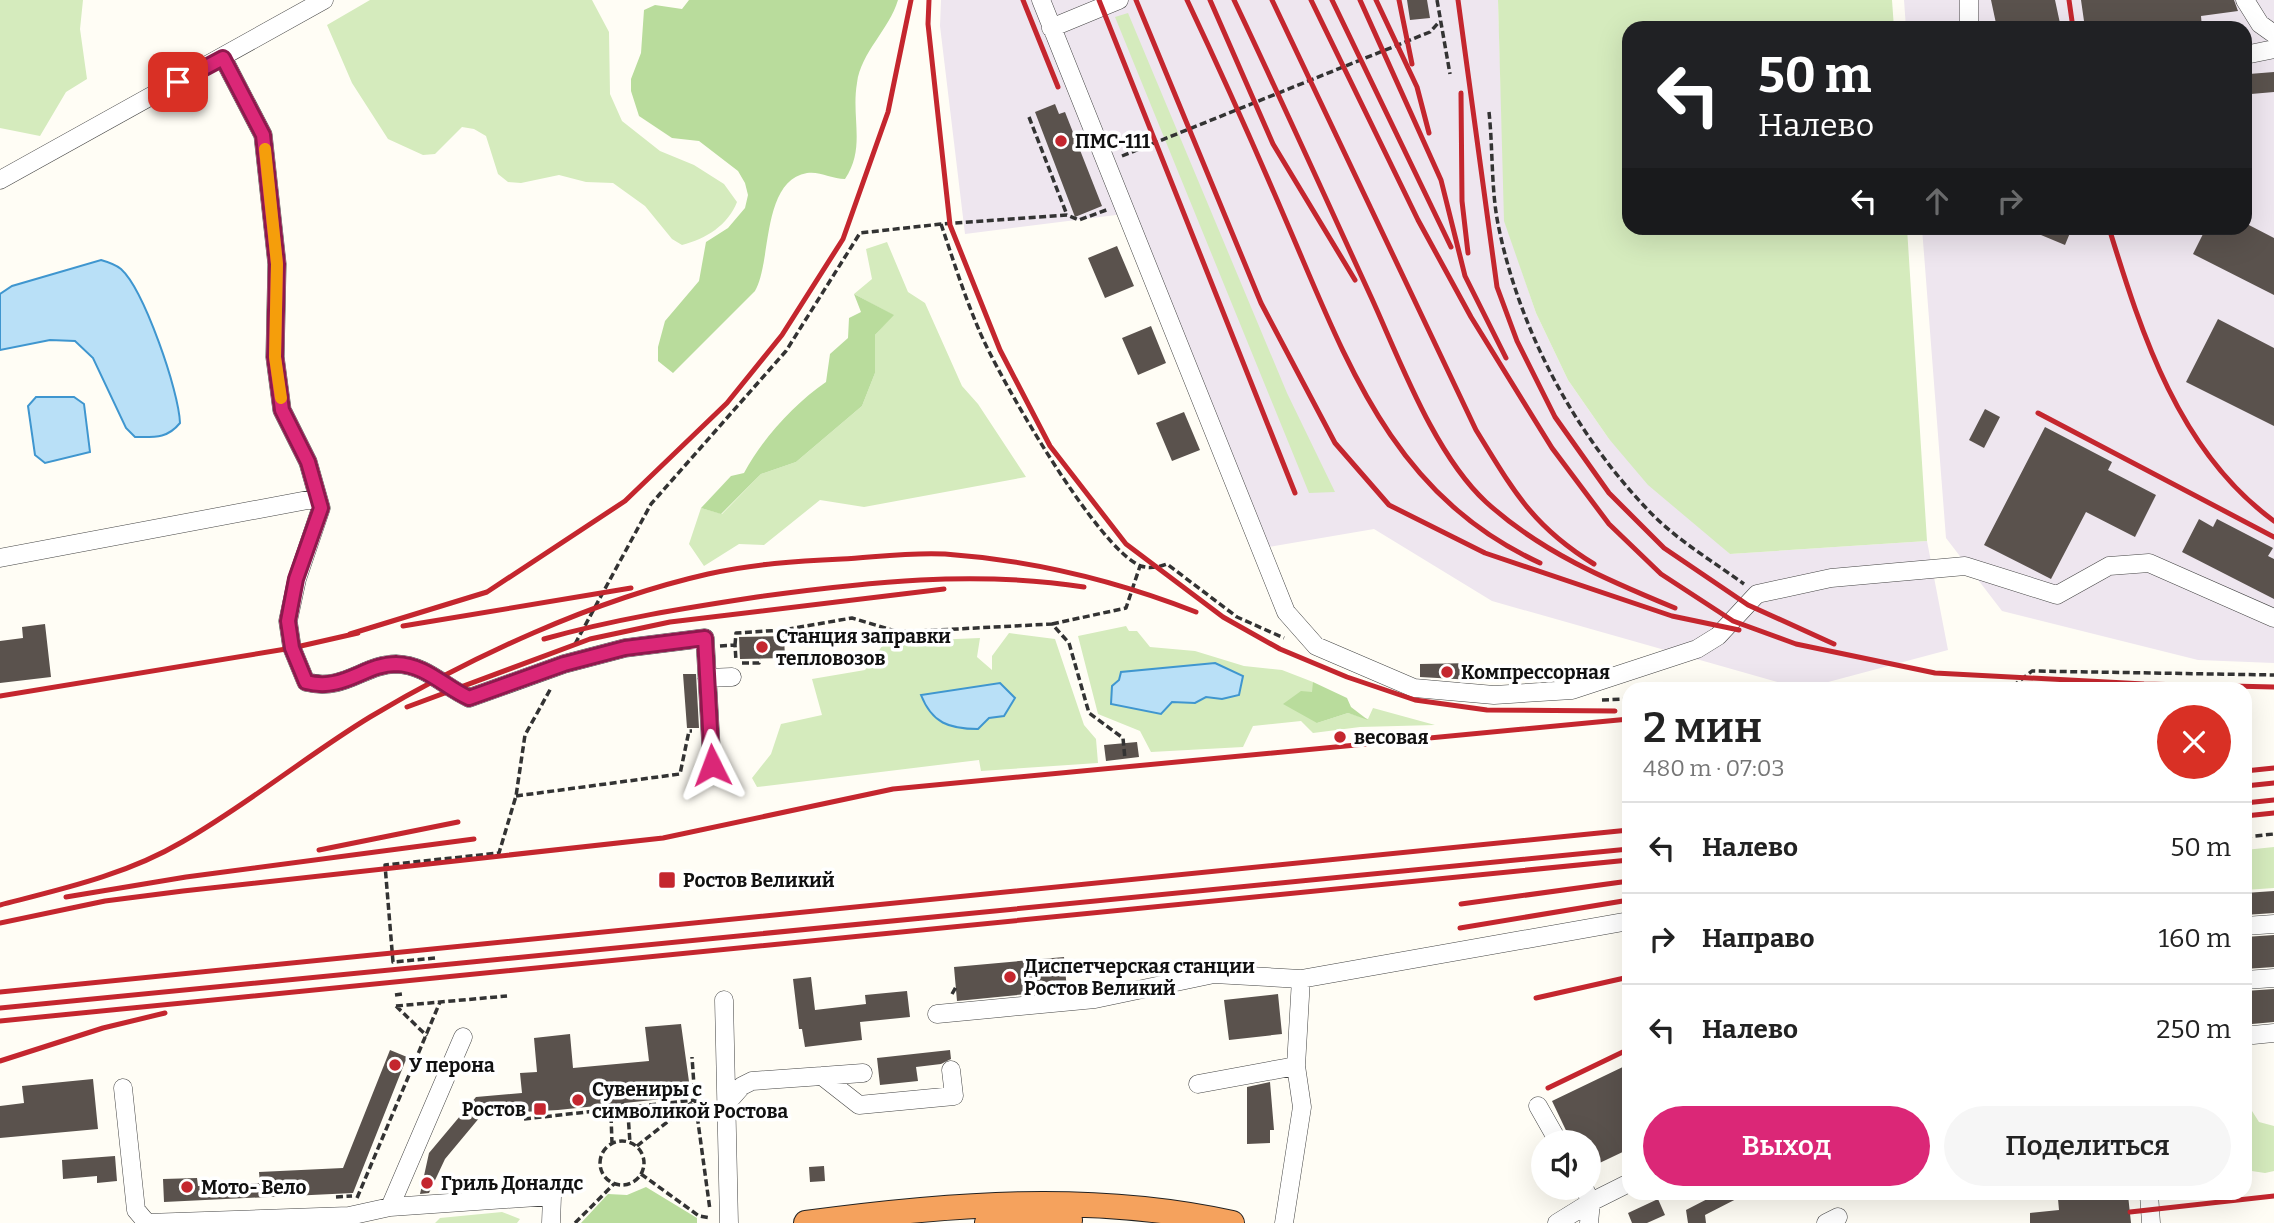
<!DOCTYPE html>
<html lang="ru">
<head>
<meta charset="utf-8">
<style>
  :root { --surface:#fff; --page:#f6f6f6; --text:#222; --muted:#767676; --line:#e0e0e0; --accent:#db2777 }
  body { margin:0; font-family:Bitter,serif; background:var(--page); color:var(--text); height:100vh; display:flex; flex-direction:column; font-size:26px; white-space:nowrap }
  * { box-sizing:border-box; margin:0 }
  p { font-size:23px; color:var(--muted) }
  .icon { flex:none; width:38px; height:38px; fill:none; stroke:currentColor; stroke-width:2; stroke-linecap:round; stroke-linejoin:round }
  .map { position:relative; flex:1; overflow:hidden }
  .panel { position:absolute; left:1622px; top:682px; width:630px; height:518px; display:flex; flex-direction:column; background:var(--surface); border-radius:21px; box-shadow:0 7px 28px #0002 }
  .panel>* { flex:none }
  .banner { position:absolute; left:1622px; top:21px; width:630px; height:214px; border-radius:21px; box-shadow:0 7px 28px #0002; background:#202124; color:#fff; overflow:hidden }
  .controls { position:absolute; left:1531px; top:1130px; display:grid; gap:14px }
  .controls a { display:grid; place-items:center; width:70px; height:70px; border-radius:50%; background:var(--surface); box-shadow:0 7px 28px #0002; font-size:35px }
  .pin { position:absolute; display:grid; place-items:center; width:60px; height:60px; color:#fff; margin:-30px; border-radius:14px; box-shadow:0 4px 10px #0006 }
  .me { position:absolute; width:77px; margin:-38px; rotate:357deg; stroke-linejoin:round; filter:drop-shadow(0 0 5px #0008) }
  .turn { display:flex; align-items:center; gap:24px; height:147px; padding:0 21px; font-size:32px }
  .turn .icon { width:91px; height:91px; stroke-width:2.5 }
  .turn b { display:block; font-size:49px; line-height:60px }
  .lanes { display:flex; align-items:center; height:66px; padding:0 21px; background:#0003; justify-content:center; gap:35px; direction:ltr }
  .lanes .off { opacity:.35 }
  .round { display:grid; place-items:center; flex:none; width:74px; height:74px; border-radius:37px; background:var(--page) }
  .head { display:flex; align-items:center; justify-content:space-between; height:119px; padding:0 21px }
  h1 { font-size:42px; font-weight:600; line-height:52px }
  .cta { display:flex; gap:14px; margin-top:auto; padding:14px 21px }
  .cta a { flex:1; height:80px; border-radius:42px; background:var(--accent); color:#fff; font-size:28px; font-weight:600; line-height:80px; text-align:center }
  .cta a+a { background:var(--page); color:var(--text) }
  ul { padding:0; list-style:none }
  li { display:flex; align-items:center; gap:21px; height:91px; padding:0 21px; border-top:2px solid var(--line) }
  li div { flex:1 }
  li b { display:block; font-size:26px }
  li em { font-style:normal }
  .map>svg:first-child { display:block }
  .industrial { fill:#eee6ef }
  .green { fill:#d5ebbd }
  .forest { fill:#b9dc9c }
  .water { fill:#b9e0f7; stroke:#3f96cf; stroke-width:2 }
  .building { fill:#5a524d }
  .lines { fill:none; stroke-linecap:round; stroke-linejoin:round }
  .minor-casing { stroke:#444; stroke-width:19 }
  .highway-casing { stroke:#222; stroke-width:26 }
  .path { stroke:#333; stroke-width:3.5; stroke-dasharray:7 3.5; stroke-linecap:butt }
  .minor { stroke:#fff; stroke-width:18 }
  .highway { stroke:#f5a25d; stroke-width:24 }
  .rail { stroke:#c4262e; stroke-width:5 }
  .route-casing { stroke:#8e194d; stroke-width:18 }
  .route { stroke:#db2777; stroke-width:12 }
  .slow { stroke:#f59e0b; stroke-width:12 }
  .poi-dot { fill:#c4262e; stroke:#fff; stroke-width:2.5 }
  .labels { text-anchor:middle; stroke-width:7; stroke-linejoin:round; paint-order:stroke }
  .poi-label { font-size:19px; font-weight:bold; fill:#111; stroke:#fff; text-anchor:start }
</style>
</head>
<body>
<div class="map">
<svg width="2274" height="1223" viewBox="0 0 2274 1223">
  <rect width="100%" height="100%" fill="#fffdf5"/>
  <path class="industrial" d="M941,0H1498L1505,221L1536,313L1568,380L1609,439L1730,554L1927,541L1948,650L1802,689L1492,601L1374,529L1263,548L1132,213L965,234L940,26Z
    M1904,0H2274V663L2198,660L2002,611L1946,538L1922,228H2245V28H1906Z"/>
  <path class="green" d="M0,0H83L80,29L87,79L66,92L40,136L0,128Z
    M370,0H592L609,32L610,94L622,121L660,151L694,165L724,184L737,202C728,225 706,239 682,245L672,239L645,206L613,183L586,182L559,175L521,183L508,182L498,174L486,136L474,129L462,127L435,154L423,155L388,139L352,83L327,25Z
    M1498,0H1892L1894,28H1629V228H1907L1927,541L1730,554L1648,485L1609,439L1568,380L1536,313L1504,221Z
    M1128,13L1287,393L1335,492L1309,493L1115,17Z
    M887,242L908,292L925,303L962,386L978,404L1026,477L864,507L820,500L764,545L739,544L704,566L689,544L701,508L722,514L761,474L796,462L862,406L875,373V335L893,315L854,294L872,279L866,249Z
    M1126,626L1129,631H1137L1150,647L1195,651L1244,666L1282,670L1313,682L1317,723L1348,713L1368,719L1373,708L1435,725L1360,727L1313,733L1301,721L1253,726L1243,747L1151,752L1140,731L1098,714L1078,636Z
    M1009,633L1055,639L1084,725L1096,739L1098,763L981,771L979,760L757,787L752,778L771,754L781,724L822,715L812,679L865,670L885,642L980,638L977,657L992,670V656Z
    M2274,847V888L2245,890V850Z
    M2245,1100L2259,1122L2274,1126V1171L2265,1173L2245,1170Z
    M502,1212L520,1219L517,1223H435L440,1218Z"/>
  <path class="forest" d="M689,0H898C889,30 861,52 857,83C851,118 866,148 845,179C832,179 820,171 807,173C761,181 772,262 755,291L673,373L658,361V347L665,321L699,281L706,242L728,228L745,208L748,195L745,183L738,171L699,141L672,138L639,116L631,91V79L641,53L644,10L655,5L682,9Z
    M854,294L894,315L875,335V373L862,406L796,462L761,474L721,514L701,508L731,476L744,473C762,439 794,404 826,382L830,354L848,338L849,318L861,312Z
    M1313,682L1347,698L1351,707L1368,720L1348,713L1317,723L1283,704L1301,691L1312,692Z
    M646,1187L697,1218V1223H581L608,1194L627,1195Z"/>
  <path class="water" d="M101,260C108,262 115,264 121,269C144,290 179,391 180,423C167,439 154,437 135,437L126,428L93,358L75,341L50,340L0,350V294L12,286Z
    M36,397H74L84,404L90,452L45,463L35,455L28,406Z
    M1215,663L1243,676L1239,695L1222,699L1206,697L1195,703L1172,702L1161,714L1111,704L1112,686L1119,680L1121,672Z
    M1000,683L1015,698L1004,716L989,718L978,729C949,729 932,723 921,695Z"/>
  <path class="building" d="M1407,0H1427L1430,18L1410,20Z
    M1991,0H2055L2061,28H1997Z
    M2081,0H2234L2238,11L2201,16L2202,28H2085Z
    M2274,72V92L2251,94L2249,74Z
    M1055,104L1059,114L1065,112L1102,206L1075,217L1035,112Z
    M2245,223L2274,238V295L2193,254L2206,228H2245Z
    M2024,228H2072L2065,245Z
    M1117,246L1134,286L1105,298L1088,258Z
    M2218,319L2274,348V426L2186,382Z
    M1151,326L1166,363L1138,375L1122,338Z
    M1985,409L2000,417L1984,448L1969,440Z
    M1184,412L1200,450L1172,461L1156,423Z
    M2045,427L2112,462L2108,470L2156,495L2135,537L2086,512L2051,579L1984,545Z
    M2199,519L2213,527L2217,519L2273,548L2268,556L2274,559V599L2182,552Z
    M45,624L51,677L0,683V641L23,638L22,627Z
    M784,636L785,658L740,659L739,637Z
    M1473,663V680L1420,677V664Z
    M683,674H696L699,728H687Z
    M1137,742L1139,757L1106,761L1104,745Z
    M2274,891V913L2245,915V893Z
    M2274,935V967L2245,969V937Z
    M1064,957L1067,990L957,1001L954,967Z
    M811,977L815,1010L866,1004L865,995L907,991L910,1017L860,1022L862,1040L805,1047L802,1029H799L793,979Z
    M2274,989V1022L2252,1024L2251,1009H2245V991Z
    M1278,994L1282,1034L1229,1040L1224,1000Z
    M681,1024L691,1096L558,1110L523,1112V1108L485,1111L445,1159L429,1193L420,1194L429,1153L476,1097L522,1093L520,1073L537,1072L534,1038L570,1034L573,1068L649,1061L645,1027Z
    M390,1050L407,1057L353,1193L164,1202L163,1179L197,1178L198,1186L260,1183L259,1172L343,1168Z
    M950,1050L951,1059L941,1064L916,1067L918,1081L880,1085L877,1058Z
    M1629,1064V1149L1589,1168V1143H1572L1552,1101Z
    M93,1079L98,1129L0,1138V1106L24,1103L22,1086Z
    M1270,1082L1274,1130H1270V1143L1247,1144V1087Z
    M115,1156L117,1181L97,1183V1176L63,1179L62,1160Z
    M824,1166L825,1181L810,1182L809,1167Z
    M1717,1194H1746L1705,1215L1706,1223H1688L1686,1210Z
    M2128,1195L2131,1223H2030V1213L2059,1210L2058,1199Z
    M1658,1199L1665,1215L1647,1223H1632L1628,1213Z"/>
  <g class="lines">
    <defs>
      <path id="minor" d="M1041,0L1286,612L1316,646L1414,688L1494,695L1572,690L1697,649L1718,636L1757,594L1831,578L1965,566L2057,595L2109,566L2149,563L2274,618
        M1969,0V28
        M2245,0L2260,24L2274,34
        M1051,28L1119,0
        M2245,55L2274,49
        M223,58L263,135L277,264L275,357L282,410L308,462L321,508L297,579L288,621L292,648L306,682C345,692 364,664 396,664C426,665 443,686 469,698L564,664L625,648L705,638L712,765
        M0,180L324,0
        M0,558L318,498
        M707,678L732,677
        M2245,926L2274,924
        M2245,980L2274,978
        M724,1000L729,1223
        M937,1014L1095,999L1214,974L1301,979
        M2253,1035L2274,1033
        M822,1076L863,1073
        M1198,1084L1296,1066
        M123,1088L136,1210L147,1223
        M727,1103L742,1086L752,1081L822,1076L859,1105L954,1096L951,1070
        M1538,1106L1559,1143
        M2149,1194L2151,1223
        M390,1207L463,1037
        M147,1223L349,1216L390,1207L552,1196L551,1223
        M1284,1223L1302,1107L1296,1066L1301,979L1629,921
        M1557,1223L1591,1202L1584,1188
        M1589,1223L1591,1202L1629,1183
        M1826,1223L1838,1217"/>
      <path id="highway" d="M806,1223C948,1204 1091,1192 1232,1223
        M987,1223L1070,1220"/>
    </defs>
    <use href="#minor" class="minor-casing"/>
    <use href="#highway" class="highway-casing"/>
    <path class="path" d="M1437,0L1450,74
      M1489,112C1493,149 1491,188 1498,224C1519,329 1573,431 1647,509C1675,539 1711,560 1744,584
      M1029,117L1067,215
      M1122,156L1430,32L1440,21
      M941,224C953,259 964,295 979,330C998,376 1098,550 1141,566C1150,569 1159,567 1167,564L1237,617L1284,638
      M1052,624L1126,608L1140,566
      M575,644L651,504L786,351L860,233L941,224L1067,215L1079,220L1109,209
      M735,645L736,633L783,630L852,618L899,632L1052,624L1069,643L1089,713L1123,738L1125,759
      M720,646L735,645L736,661
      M742,663H759L760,659
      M1918,690L2013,686L2032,671L2274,675
      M1602,700L1629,699
      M516,796L680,774L689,731H692
      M2245,837L2274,834
      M435,958L393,962L385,865L499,853L516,796L525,735L551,688
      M952,994L956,987
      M395,995L402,994
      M396,1006L507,996
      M396,1006L427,1036
      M622,1103L628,1114L630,1143
      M524,1119L695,1100L710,1210
      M600 1163a22 22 0 1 1 44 0a22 22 0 1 1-44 0Z
      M612,1144L611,1114L616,1109L615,1103
      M637,1146L695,1100L692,1057
      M641,1174L699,1216L711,1218
      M336,1197L352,1196
      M357,1198L440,1002
      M575,1223L614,1184"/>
    <use href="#minor" class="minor"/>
    <use href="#highway" class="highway"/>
    <path class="rail" d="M929,0L928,24L950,225L1000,350L1050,446L1126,544L1223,617L1280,649L1347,677L1415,700L1487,710L1615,711
      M1023,0L1058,87
      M1099,0L1295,493
      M1136,0L1261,303L1335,443L1389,505L1485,553L1672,616L1739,630
      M1187,0C1222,74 1255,148 1287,223C1347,362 1392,495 1540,563
      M1210,0L1273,144L1355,280
      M1234,0C1281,99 1326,199 1372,299C1401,363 1435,455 1486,502C1541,552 1607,580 1675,608
      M1272,0L1476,430C1513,490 1532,526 1594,564
      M1311,0L1418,220L1471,317L1552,448L1609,524L1661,574L1733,621L1796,644L1935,673L2144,684L2274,687
      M1332,0L1451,247
      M1360,0L1441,180L1465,276L1506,358
      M1376,0L1417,87L1429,133
      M1399,0L1412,64
      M1458,0L1497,287L1517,341L1555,417L1609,493L1664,548L1748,605L1834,644
      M2069,0L2073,28
      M1461,93L1462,201L1468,253
      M2109,228C2142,335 2179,452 2274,521
      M2038,413L2274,537
      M403,626L631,588
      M350,634L487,592L625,501L727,403L782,335L843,239L888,112L911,0
      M544,639C615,619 685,608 757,597C866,582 975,570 1084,587
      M0,696L292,648L358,633
      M407,707L590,639L670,622L944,589
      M2245,771L2274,768
      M2245,786L2274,783
      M2245,803L2274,800
      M2245,816L2274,813
      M319,850L458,822
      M66,897L186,877L474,839
      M1461,904L1629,881
      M0,905C62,889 126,875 182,842C247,805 306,756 370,717C471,657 593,600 708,574C752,564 797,561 842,559C876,557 911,552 945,554C1030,560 1117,581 1196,612
      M0,923L105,901L183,891L663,838L893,789L1629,719
      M1460,928L1629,900
      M0,992L1629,830
      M1536,998L1629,977
      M0,1008L1629,849
      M0,1021L1629,860
      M0,1061L103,1028L165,1013
      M1548,1088L1629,1049
      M2130,1212L2274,1196"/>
  </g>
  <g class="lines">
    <defs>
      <path id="route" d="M178,82L223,58L263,135L277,264L275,357L282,410L308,462L321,508L296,579L288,621L292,648L306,682C344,692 364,664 396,664C426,665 443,686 469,698L564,664L625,648L705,638L712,765"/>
    </defs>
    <use href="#route" class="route-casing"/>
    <use href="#route" class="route"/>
    <path class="slow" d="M265,149L277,264L275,357L281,398"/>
  </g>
  <g class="poi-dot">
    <circle cx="1061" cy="141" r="7"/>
    <circle cx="762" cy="647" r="7"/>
    <circle cx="1447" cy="672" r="7"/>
    <circle cx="1340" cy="737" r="7"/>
    <rect x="658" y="871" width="18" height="18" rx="3.5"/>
    <circle cx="1010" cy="977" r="7"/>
    <circle cx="395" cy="1065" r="7"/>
    <circle cx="578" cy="1100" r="7"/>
    <rect x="533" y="1102" width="14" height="14" rx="3.5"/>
    <circle cx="427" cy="1183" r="7"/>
    <circle cx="187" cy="1187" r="7"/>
  </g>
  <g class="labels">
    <g class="poi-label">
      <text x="1075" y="148">ПМС-111</text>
      <text x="776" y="643">Станция заправки<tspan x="776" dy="22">тепловозов</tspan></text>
      <text x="1461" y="679">Компрессорная</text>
      <text x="1354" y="744">весовая</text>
      <text x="683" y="887">Ростов Великий</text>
      <text x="1024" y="973">Диспетчерская станции<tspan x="1024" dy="22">Ростов Великий</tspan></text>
      <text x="409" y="1072">У перона</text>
      <text x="592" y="1096">Сувениры с<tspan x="592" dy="22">символикой Ростова</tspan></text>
      <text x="526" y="1116" text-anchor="end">Ростов</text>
      <text x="441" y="1190">Гриль Доналдс</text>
      <text x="201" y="1194">Мото- Вело</text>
    </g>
  </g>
</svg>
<div class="controls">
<a><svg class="icon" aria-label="sound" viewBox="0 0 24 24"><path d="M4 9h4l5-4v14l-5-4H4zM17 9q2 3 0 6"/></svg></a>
</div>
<div class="pin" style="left:178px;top:82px;background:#d93025"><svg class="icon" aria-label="arrive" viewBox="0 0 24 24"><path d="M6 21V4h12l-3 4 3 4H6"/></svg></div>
<svg class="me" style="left:712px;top:765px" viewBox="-20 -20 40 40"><path d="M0-17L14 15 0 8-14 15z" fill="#db2777" stroke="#fff" stroke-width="4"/></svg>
<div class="banner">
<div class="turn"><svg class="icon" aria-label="left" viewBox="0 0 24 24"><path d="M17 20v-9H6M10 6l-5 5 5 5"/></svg><div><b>50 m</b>Налево</div></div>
<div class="lanes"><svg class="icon" aria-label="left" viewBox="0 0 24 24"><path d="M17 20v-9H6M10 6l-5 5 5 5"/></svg><svg class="icon off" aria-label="ahead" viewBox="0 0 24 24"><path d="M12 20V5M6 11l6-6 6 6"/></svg><svg class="icon off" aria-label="right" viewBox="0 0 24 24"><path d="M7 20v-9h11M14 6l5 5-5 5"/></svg></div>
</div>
<section class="panel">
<div class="head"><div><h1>2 мин</h1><p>480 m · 07:03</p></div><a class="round" style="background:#d93025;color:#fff"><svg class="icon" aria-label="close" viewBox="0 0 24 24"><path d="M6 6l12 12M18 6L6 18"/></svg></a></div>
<ul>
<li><svg class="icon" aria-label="left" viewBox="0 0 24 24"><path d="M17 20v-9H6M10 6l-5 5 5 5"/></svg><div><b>Налево</b></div><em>50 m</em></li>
<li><svg class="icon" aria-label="right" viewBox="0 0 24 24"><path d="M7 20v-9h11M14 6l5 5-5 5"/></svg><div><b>Направо</b></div><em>160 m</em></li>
<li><svg class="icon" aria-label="left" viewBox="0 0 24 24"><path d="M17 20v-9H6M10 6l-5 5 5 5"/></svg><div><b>Налево</b></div><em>250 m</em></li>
</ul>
<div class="cta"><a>Выход</a><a>Поделиться</a></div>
</section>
</div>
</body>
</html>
